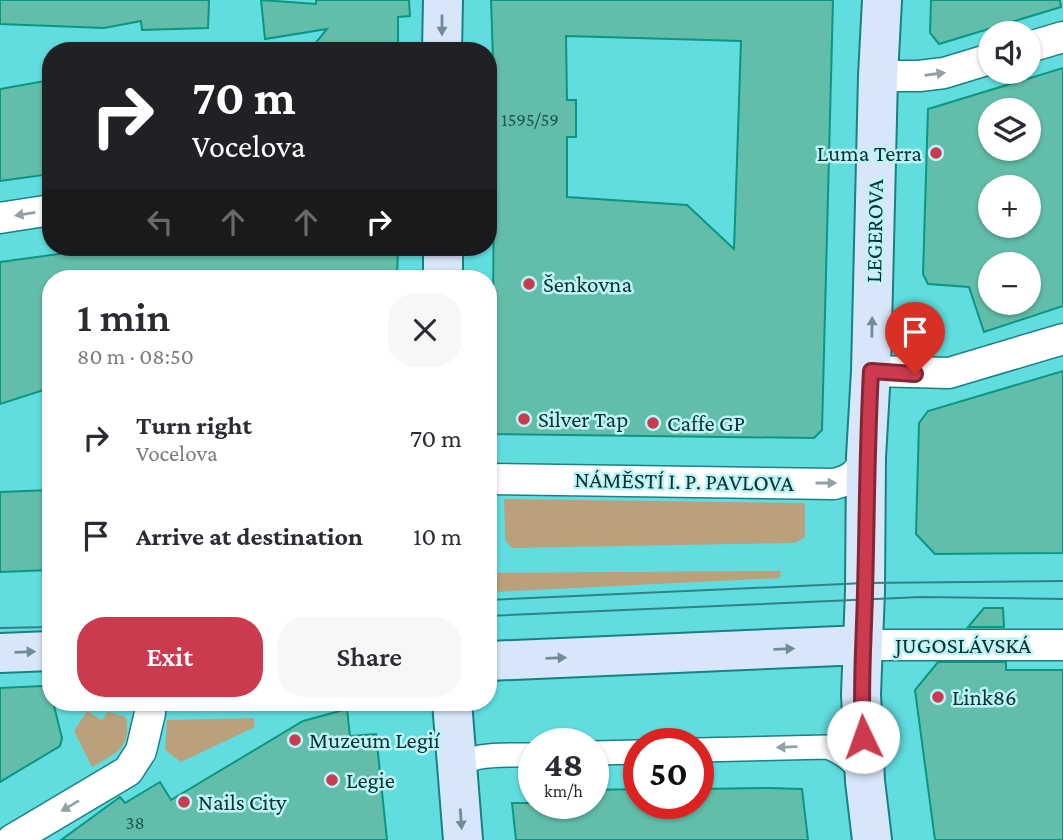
<!DOCTYPE html>
<html lang="en">
<head>
<meta charset="utf-8">
<style>
  :root { --surface:#fff; --page:#f7f7f7; --text:#2b2b33; --muted:#7c7c81; --accent:#cb3a4e }
  body { margin:0; font-family:"Crimson Pro",serif; background:var(--page); color:var(--text); height:100vh; display:flex; flex-direction:column; font-size:26px; white-space:nowrap }
  * { box-sizing:border-box; margin:0 }
  p { font-size:23px; color:var(--muted) }
  .icon { flex:none; width:38px; height:38px; fill:none; stroke:currentColor; stroke-width:2; stroke-linecap:round; stroke-linejoin:round }
  .map { position:relative; flex:1; overflow:hidden }
  .sheet { position:absolute; left:42px; top:270px; width:455px; height:441px; display:flex; flex-direction:column; background:var(--surface); border-radius:28px; box-shadow:0 2px 5px #0004 }
  .sheet>* { flex:none }
  .banner { position:absolute; left:42px; top:42px; width:455px; height:214px; border-radius:28px; box-shadow:0 2px 5px #0004; background:#202124; color:#fff; overflow:hidden }
  .controls { position:absolute; left:978px; top:21px; display:grid; gap:14px }
  .controls a { display:grid; place-items:center; width:63px; height:63px; border-radius:50%; background:var(--surface); box-shadow:0 2px 5px #0004; font-size:35px }
  .speed { position:absolute; left:518px; top:728px; display:flex; gap:14px; font-size:35px; font-weight:700; text-align:center }
  .speed>* { display:grid; place-content:center; width:91px; height:91px; border-radius:50%; background:var(--surface); box-shadow:0 2px 5px #0004; line-height:1 }
  .speed small { font-size:18px; font-weight:400 }
  .speed .limit { border:10px solid #d22; background:#fff; color:#111 }
  .pin { position:absolute; display:grid; place-items:center; width:60px; height:60px; color:#fff; margin:-72px -30px; border-radius:50% 50% 50% 0; rotate:-45deg; box-shadow:0 0 7px #0007 }
  .pin .icon { rotate:45deg }
  .me { position:absolute; width:77px; margin:-38px; rotate:357deg; stroke-linejoin:round; filter:drop-shadow(0 0 5px #0008) }
  .turn { display:flex; align-items:center; gap:24px; height:147px; padding:0 35px; font-size:32px }
  .turn .icon { width:91px; height:91px; stroke-width:2.5 }
  .turn b { display:block; font-size:49px; line-height:60px }
  .lanes { display:flex; align-items:center; height:66px; padding:0 35px; background:#0003; justify-content:center; gap:35px; direction:ltr }
  .lanes .off { opacity:.35 }
  .round { display:grid; place-items:center; flex:none; width:74px; height:74px; border-radius:28px; background:var(--page) }
  .summary { display:flex; align-items:center; justify-content:space-between; height:119px; padding:0 35px }
  h1 { font-size:42px; font-weight:600; line-height:52px }
  .primary-button { display:flex; gap:14px; margin-top:auto; padding:14px 35px }
  .primary-button a { flex:1; height:80px; border-radius:28px; background:var(--accent); color:#fff; font-size:28px; font-weight:600; line-height:80px; text-align:center }
  .primary-button a+a { background:var(--page); color:var(--text) }
  ul { padding:0; list-style:none }
  li { display:flex; align-items:center; gap:21px; height:98px; padding:0 35px }
  li div { flex:1 }
  li b { display:block; font-size:26px }
  li em { font-style:normal }
  .map>svg:first-child { display:block }
  .green { fill:#baa17b }
  .building { fill:#62beaa; stroke:#0a9681; stroke-width:2; fill-rule:evenodd }
  .lines { fill:none; stroke-linecap:round; stroke-linejoin:round }
  .pedestrian-casing { stroke:#188183; stroke-width:26 }
  .minor-casing { stroke:#188183; stroke-width:33 }
  .secondary-casing { stroke:#188183; stroke-width:42 }
  .pedestrian { stroke:#fff; stroke-width:23 }
  .minor { stroke:#fff; stroke-width:30 }
  .secondary { stroke:#d8e6fa; stroke-width:38 }
  .tram { stroke:#328285; stroke-width:2 }
  .oneway { fill:#708c97 }
  .oneway2 { fill:#90a3a4 }
  .route-casing { stroke:#842633; stroke-width:18 }
  .route { stroke:#cb3a4e; stroke-width:12 }
  .poi-dot { fill:#cb3a4e; stroke:#bdf4f5; stroke-width:2.5 }
  .labels { text-anchor:middle; stroke-width:5; stroke-linejoin:round; paint-order:stroke }
  .number-label { font-size:19px; fill:#1f5552 }
  .poi-label { font-size:23px; fill:#093234; stroke:#bdf4f5; text-anchor:start }
  .street-label { font-size:23px; fill:#093234; stroke:#bdf4f5 }
</style>
</head>
<body>
<div class="map">
<svg width="1063" height="840" viewBox="0 0 1063 840">
  <rect width="100%" height="100%" fill="#61dde0"/>
  <path class="green" d="M504,499L805,503V537L795,543L512,548L505,540Z
    M781,571L780,578L494,592L488,590V573Z
    M87,711L102,720L108,712L126,717C132,747 116,754 92,767L74,731Z
    M254,718L255,727L181,762L165,750L167,720Z"/>
  <path class="building" d="M0,0H209L208,28L142,30L141,21L104,28L0,24Z
    M261,0L316,4V0H409L410,16L398,17V51H309L327,29L265,39Z
    M491,0H833L822,430L814,438L492,434L494,178H489L488,59L493,60ZM566,36L741,41L734,249L687,205L567,197V137H576V100H567Z
    M931,0H1060L1061,7L939,44L930,33Z
    M1063,68V306L984,332L969,287L928,284L923,274L928,109ZM990,110H1029V149H990ZM990,187H1029V226H990ZM990,264H1029V303H990Z
    M51,80V174L0,181V89Z
    M110,247H398L397,278H51V333L43,334L50,388L0,404V262Z
    M1063,371V553L935,554L916,534L919,423L928,411Z
    M51,490V570L0,572V492Z
    M984,608H1003L1004,627H968Z
    M938,662H1006V670H1063V840H935L915,690Z
    M42,686L51,692V702H53L62,738L60,746L0,782V688Z
    M347,709L350,736L376,734L387,840H61L120,797L125,803L160,782L171,800L303,721Z
    M768,788L802,789L808,840H516L512,803H593V790L639,789V803H698V789Z"/>
  <g class="lines">
    <defs>
      <path id="pedestrian" d="M698,750L828,747C844,754 856,762 863,778
        M593,753L639,752
        M458,773C462,750 515,756 534,755"/>
      <path id="minor" d="M1029,47L1063,37
        M878,76H919L944,73L990,59
        M0,218L51,210
        M871,371L949,373L1063,339
        M488,479L834,484C852,480 859,473 866,457
        M863,645H1063
        M12,840L128,771L141,751L150,713V702"/>
      <path id="secondary" d="M442,51L443,0
        M443,247V278
        M0,653L51,651
        M488,661L863,645
        M452,702L463,840
        M872,840L865,781L861,694L865,591L866,457L871,371L878,76L882,0"/>
    </defs>
    <use href="#pedestrian" class="pedestrian-casing"/>
    <use href="#minor" class="minor-casing"/>
    <use href="#secondary" class="secondary-casing"/>
    <use href="#pedestrian" class="pedestrian"/>
    <use href="#minor" class="minor"/>
    <use href="#secondary" class="secondary"/>
    <path class="tram" d="M488,600L865,583L1063,581
      M488,616L921,597L1063,599
      M0,628L51,627"/>
  </g>
  <defs><path id="oneway-solid" d="M-6-.8H1V-3.2L6.5 0L1 3.2V.8H-6Z" transform="scale(1.75)"/></defs>
  <g class="oneway">
    <use href="#oneway-solid" transform="translate(442 25) rotate(90)"/>
    <use href="#oneway-solid" transform="translate(872 327) rotate(-89)"/>
    <use href="#oneway-solid" transform="translate(784 649) rotate(-2)"/>
    <use href="#oneway-solid" transform="translate(25 652) rotate(-2)"/>
    <use href="#oneway-solid" transform="translate(556 658) rotate(-2)"/>
    <use href="#oneway-solid" transform="translate(461 819) rotate(86)"/>
  </g>
  <g class="oneway2">
    <use href="#oneway-solid" transform="translate(935 74) rotate(-8)"/>
    <use href="#oneway-solid" transform="translate(25 214) rotate(171)"/>
    <use href="#oneway-solid" transform="translate(826 483)"/>
    <use href="#oneway-solid" transform="translate(787 747) rotate(178)"/>
    <use href="#oneway-solid" transform="translate(70 806) rotate(149)"/>
  </g>
  <g class="lines">
    <defs>
      <path id="route" d="M863,737C860,688 864,640 865,592C867,518 867,445 871,371L915,374"/>
    </defs>
    <use href="#route" class="route-casing"/>
    <use href="#route" class="route"/>
  </g>
  <g class="poi-dot">
    <circle cx="936" cy="153" r="7"/>
    <circle cx="529" cy="284" r="7"/>
    <circle cx="524" cy="419" r="7"/>
    <circle cx="653" cy="423" r="7"/>
    <circle cx="938" cy="697" r="7"/>
    <circle cx="295" cy="740" r="7"/>
    <circle cx="332" cy="780" r="7"/>
    <circle cx="184" cy="802" r="7"/>
  </g>
  <g class="labels">
    <g class="number-label">
      <text x="530" y="126">1595/59</text>
      <text x="135" y="829">38</text>
    </g>
    <g class="poi-label">
      <text x="922" y="161" text-anchor="end">Luma Terra</text>
      <text x="543" y="292">Šenkovna</text>
      <text x="538" y="427">Silver Tap</text>
      <text x="667" y="431">Caffe GP</text>
      <text x="952" y="705">Link86</text>
      <text x="309" y="748">Muzeum Legií</text>
      <text x="346" y="788">Legie</text>
      <text x="198" y="810">Nails City</text>
    </g>
    <g class="street-label">
      <text transform="translate(874 231) rotate(-89)" y="8">LEGEROVA</text>
      <text transform="translate(684 481) rotate(1)" y="8">NÁMĚSTÍ I. P. PAVLOVA</text>
      <text x="963" y="653">JUGOSLÁVSKÁ</text>
    </g>
  </g>
</svg>
<div class="controls">
<a><svg class="icon" aria-label="sound" viewBox="0 0 24 24"><path d="M4 9h4l5-4v14l-5-4H4zM17 9q2 3 0 6"/></svg></a>
<a><svg class="icon" aria-label="layers" viewBox="0 0 24 24"><path d="M12 4l9 5-9 5-9-5zM3 14l9 5 9-5"/></svg></a>
<a>+</a>
<a>−</a>
</div>
<div class="speed"><div>48<small>km/h</small></div><div class="limit">50</div></div>
<div class="pin" style="left:915px;top:374px;background:#d93025"><svg class="icon" aria-label="arrive" viewBox="0 0 24 24"><path d="M6 21V4h12l-3 4 3 4H6"/></svg></div>
<svg class="me" style="left:863px;top:737px" viewBox="-20 -20 40 40"><circle r="19" fill="#fff"/><path d="M0-13L10 11 0 6-10 11z" fill="#cb3a4e"/></svg>
<div class="banner">
<div class="turn"><svg class="icon" aria-label="right" viewBox="0 0 24 24"><path d="M7 20v-9h11M14 6l5 5-5 5"/></svg><div><b>70 m</b>Vocelova</div></div>
<div class="lanes"><svg class="icon off" aria-label="left" viewBox="0 0 24 24"><path d="M17 20v-9H6M10 6l-5 5 5 5"/></svg><svg class="icon off" aria-label="ahead" viewBox="0 0 24 24"><path d="M12 20V5M6 11l6-6 6 6"/></svg><svg class="icon off" aria-label="ahead" viewBox="0 0 24 24"><path d="M12 20V5M6 11l6-6 6 6"/></svg><svg class="icon" aria-label="right" viewBox="0 0 24 24"><path d="M7 20v-9h11M14 6l5 5-5 5"/></svg></div>
</div>
<section class="sheet">
<div class="summary"><div><h1>1 min</h1><p>80 m · 08:50</p></div><a class="round"><svg class="icon" aria-label="close" viewBox="0 0 24 24"><path d="M6 6l12 12M18 6L6 18"/></svg></a></div>
<ul>
<li><svg class="icon" aria-label="right" viewBox="0 0 24 24"><path d="M7 20v-9h11M14 6l5 5-5 5"/></svg><div><b>Turn right</b><p>Vocelova</p></div><em>70 m</em></li>
<li><svg class="icon" aria-label="arrive" viewBox="0 0 24 24"><path d="M6 21V4h12l-3 4 3 4H6"/></svg><div><b>Arrive at destination</b></div><em>10 m</em></li>
</ul>
<div class="primary-button"><a>Exit</a><a>Share</a></div>
</section>
</div>
</body>
</html>
